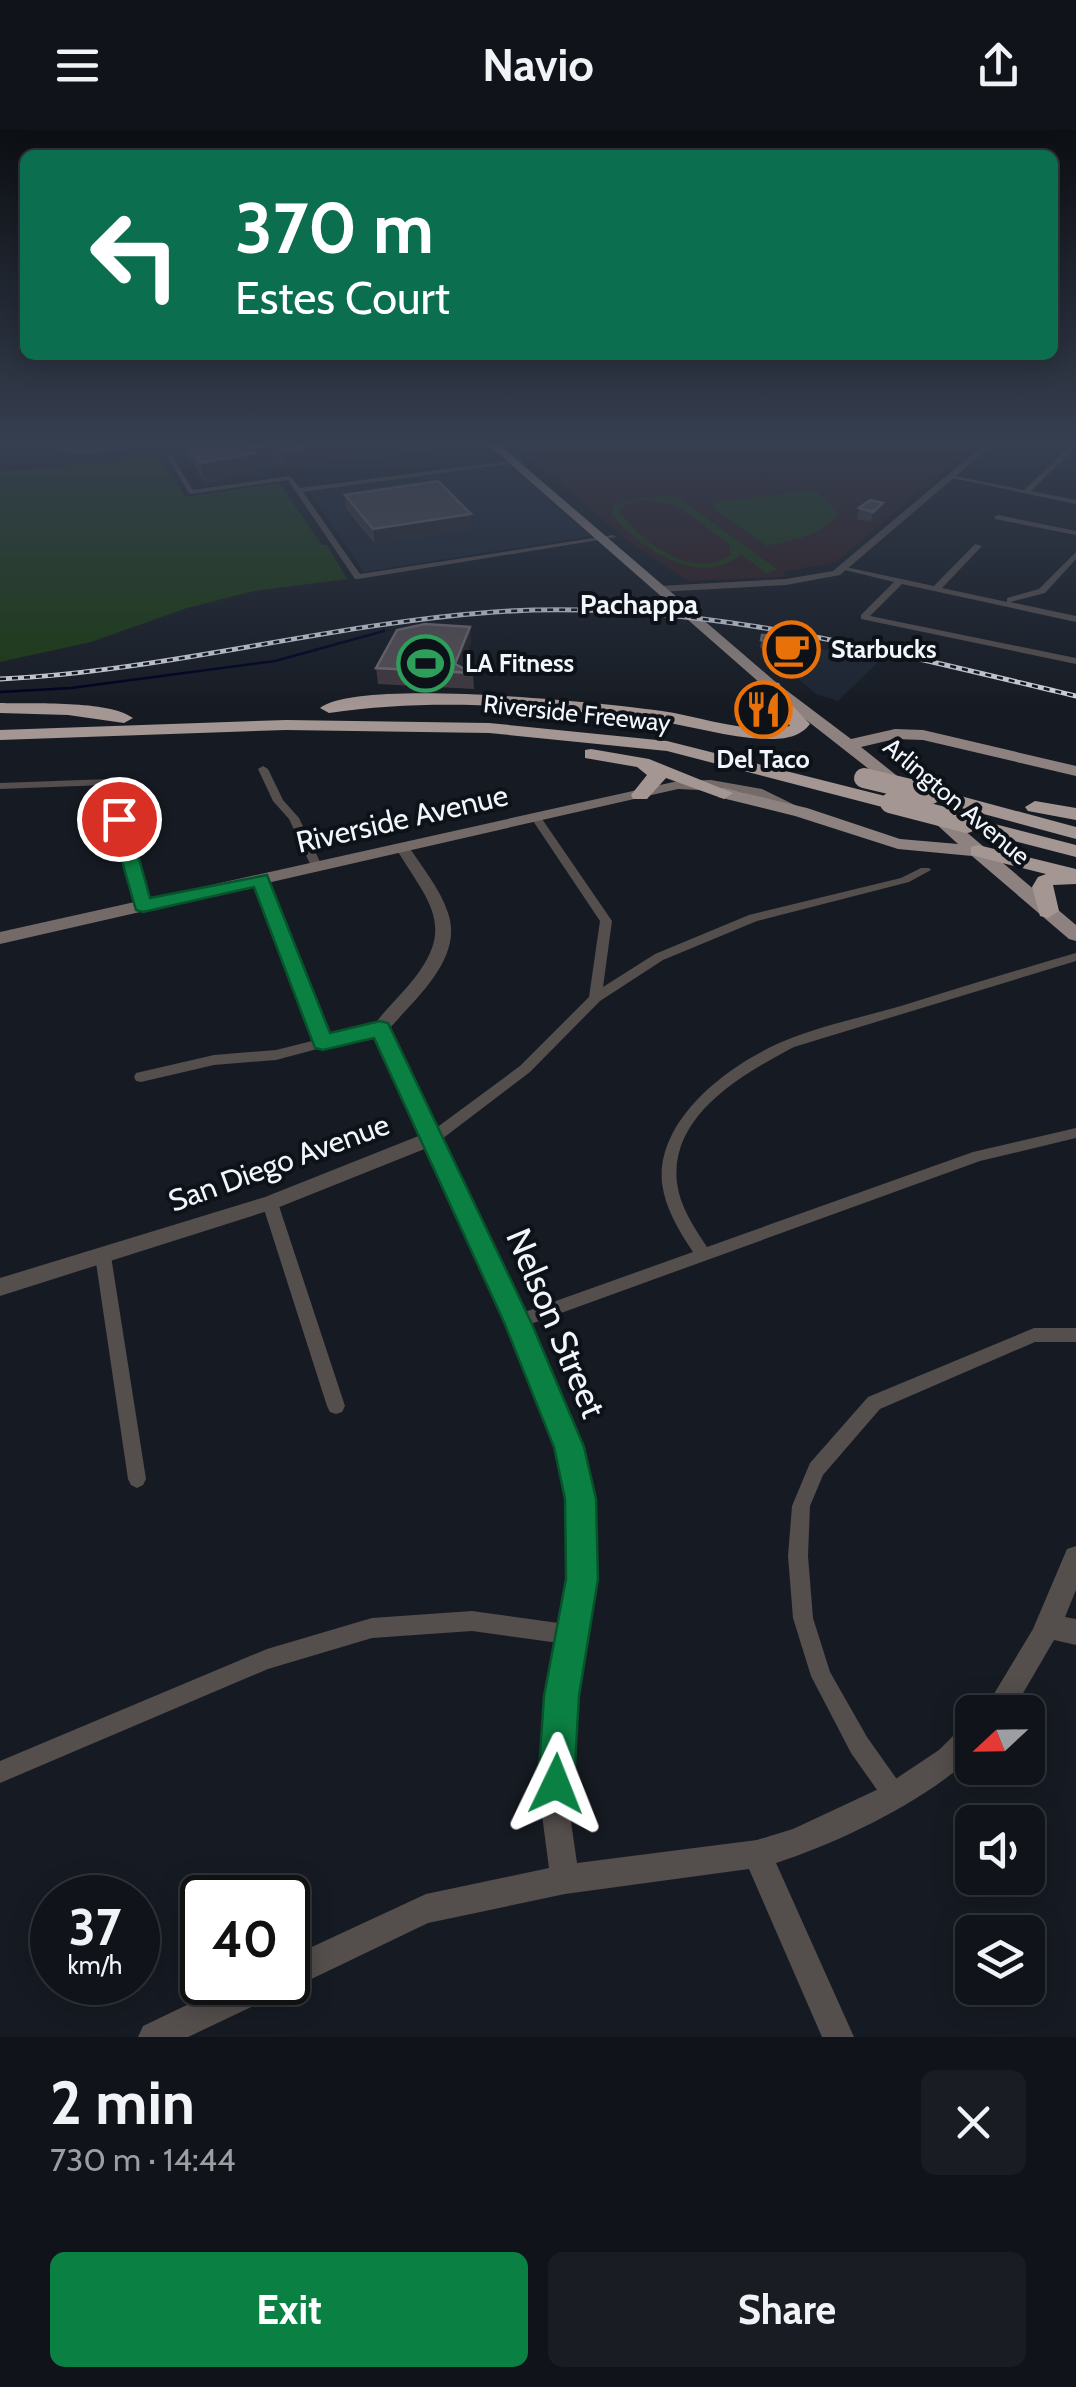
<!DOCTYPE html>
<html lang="en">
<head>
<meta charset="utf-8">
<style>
  :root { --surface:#10141a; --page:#191d23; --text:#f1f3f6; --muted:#9c9ea2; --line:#303339; --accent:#0b8043 }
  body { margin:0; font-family:Cabin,sans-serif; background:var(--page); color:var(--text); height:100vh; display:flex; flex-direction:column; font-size:38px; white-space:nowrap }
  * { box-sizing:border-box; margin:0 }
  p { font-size:32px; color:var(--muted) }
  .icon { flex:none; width:55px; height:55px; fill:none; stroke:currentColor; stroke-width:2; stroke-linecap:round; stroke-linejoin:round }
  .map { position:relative; height:1907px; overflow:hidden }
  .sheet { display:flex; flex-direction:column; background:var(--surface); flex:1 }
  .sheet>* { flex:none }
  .banner { position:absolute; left:20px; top:20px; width:1038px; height:210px; border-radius:15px; box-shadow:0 5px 25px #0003,0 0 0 2px var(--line); background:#0b6e4f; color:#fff; overflow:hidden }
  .needle { width:65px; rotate:248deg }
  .fabs { position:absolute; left:955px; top:1565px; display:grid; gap:20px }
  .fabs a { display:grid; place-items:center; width:90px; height:90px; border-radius:15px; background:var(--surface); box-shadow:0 5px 25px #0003,0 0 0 2px var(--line); font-size:50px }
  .speed { position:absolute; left:30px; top:1745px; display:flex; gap:20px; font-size:50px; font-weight:700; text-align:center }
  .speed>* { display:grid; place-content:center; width:130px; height:130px; border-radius:50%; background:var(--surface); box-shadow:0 5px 25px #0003,0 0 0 2px var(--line); line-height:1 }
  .speed small { font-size:25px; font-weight:400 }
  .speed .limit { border:5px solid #111; border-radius:15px; background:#fff; color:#111 }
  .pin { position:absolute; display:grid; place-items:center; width:85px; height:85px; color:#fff; margin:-42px; border:5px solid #fff; border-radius:50%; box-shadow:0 2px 10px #0007 }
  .me { position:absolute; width:110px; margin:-55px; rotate:2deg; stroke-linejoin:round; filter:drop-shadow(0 0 8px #0008) }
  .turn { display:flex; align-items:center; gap:35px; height:210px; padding:0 50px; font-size:45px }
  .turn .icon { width:130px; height:130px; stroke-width:2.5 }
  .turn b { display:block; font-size:70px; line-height:85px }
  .round { display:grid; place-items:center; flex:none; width:105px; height:105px; border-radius:15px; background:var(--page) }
  .summary { display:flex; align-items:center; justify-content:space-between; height:170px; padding:0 50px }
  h1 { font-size:60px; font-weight:800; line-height:75px }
  .action { display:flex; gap:20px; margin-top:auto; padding:20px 50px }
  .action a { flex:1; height:115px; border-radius:15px; background:var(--accent); color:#fff; font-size:40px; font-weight:800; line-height:115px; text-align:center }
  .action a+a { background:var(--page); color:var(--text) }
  header { display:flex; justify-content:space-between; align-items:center; height:130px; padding:0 50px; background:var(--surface); font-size:45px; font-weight:800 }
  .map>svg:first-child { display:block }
  .built { fill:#1d2532 }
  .education { fill:#2f1c1f }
  .green { fill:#1b3b12; fill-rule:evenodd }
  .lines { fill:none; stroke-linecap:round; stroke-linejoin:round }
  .stream { stroke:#000021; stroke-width:2.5 }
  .minor { fill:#544e4d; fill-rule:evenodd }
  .tertiary { fill:#544e4d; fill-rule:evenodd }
  .secondary { fill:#746b69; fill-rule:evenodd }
  .primary { fill:#8d827f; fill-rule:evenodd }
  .motorway { fill:#a49693; fill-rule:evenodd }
  .rail-casing { stroke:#d2d5dc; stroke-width:5 }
  .rail { stroke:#0d1219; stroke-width:2.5; stroke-dasharray:6; stroke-linecap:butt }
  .motorway-bridge { stroke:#a49693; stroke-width:20 }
  .wall { fill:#3f383f }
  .shaded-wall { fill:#27242b }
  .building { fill:#534d53; stroke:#6c676e; stroke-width:2.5 }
  .route { fill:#0b8043; stroke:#07532c; stroke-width:2.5 }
  .labels { text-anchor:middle; stroke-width:8; stroke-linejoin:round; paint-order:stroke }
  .far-poi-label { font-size:25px; font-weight:bold; fill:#f2f5fb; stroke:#0d1219; text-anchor:start }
  .far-street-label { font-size:25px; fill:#f2f5fb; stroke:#0d1219 }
  .far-neighbourhood-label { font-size:28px; font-weight:bold; fill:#f2f5fb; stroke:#0d1219 }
  .street-label { font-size:30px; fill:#f2f5fb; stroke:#0d1219 }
  .near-street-label { font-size:35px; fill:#f2f5fb; stroke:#0d1219 }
</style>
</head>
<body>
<header><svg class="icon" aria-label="menu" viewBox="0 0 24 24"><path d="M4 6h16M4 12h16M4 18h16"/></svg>Navio<svg class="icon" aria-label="share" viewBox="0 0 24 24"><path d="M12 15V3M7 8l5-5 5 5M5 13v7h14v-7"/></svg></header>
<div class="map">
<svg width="1076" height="1907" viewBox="0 0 1076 1907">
  <rect width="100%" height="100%" fill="#161b23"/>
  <path class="built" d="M509,334L591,406L364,442L309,362Z
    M780,510L879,531L838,571L816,564L768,523L764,513Z"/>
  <path class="education" d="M509,311H979L836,432L783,442L787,446L782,447L688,451L631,413Z"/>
  <path class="green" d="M157,326L185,367L279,353L322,415H327L347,449L254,461L187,478L91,512L0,532V342Z
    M813,360L828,371L837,385C823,406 790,411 767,416L714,379V373L722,371Z
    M676,366L778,440L766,443L741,424C700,460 637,417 611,383L614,375L635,368ZM646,370L676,375L729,414L731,425C692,451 642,412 618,381L626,374Z"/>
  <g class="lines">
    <path class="stream" d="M0,562L71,558L275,531L384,501"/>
    <path class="minor" d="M39,311C52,311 64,319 79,319C103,319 127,311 152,311C121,322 68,331 39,311Z
      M1076,311V317L1031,361L1076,370V374L947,347L950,345L1024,360Z
      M170,323L193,360L290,346L300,358L524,329L522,332L303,362L360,444L613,405L617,407L358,449H355L288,350L191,364L188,362L167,325Z
      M998,385L1076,401V405L995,389L994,387Z
      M975,414L982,416L942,458L1007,472V468L1039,459L1076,422V429L1045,463L1010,472L1076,486V492L902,454L870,486L1076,528V534L861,489V485L894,452L841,439L845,437L934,456Z
      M263,636L268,639L283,670L299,688L322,736L320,738H312L289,689L273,671L258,639Z
      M109,649L114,652L149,775L147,778H139L137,775L105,655L0,659V653Z
      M536,685L540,686L612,791L603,857L655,824L749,785L901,748L921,738H929L931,740L909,752L757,791L663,830L600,871L530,942L438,1012H428L426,1008L428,1004L520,936L589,867L600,791L531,688Z
      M260,746L266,749L328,907L380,893L385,895L387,898L385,901L276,930L214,935L141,952L136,951L134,947L136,943L214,925L276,920L316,910L254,749Z
      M1076,823V831L794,917C743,944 669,985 677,1053C680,1077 694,1097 707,1117L973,1022L1076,998V1008L980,1031L517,1199L511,1197L509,1192L511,1187L693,1122C679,1101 665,1078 662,1053C656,988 731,933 784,911C820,896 863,887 901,876C959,858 1017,840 1076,823Z
      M270,1067L275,1069L278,1073L345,1276L342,1282L336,1284L330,1282L327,1276L262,1073L265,1069Z
      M103,1119L109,1121L111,1126L146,1349L143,1355L137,1358L131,1355L128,1349L95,1126L97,1121Z
      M1034,1198H1076V1212H1035L880,1279L823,1345L810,1376L808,1426L813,1488L830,1542L867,1607L903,1658L906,1666L903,1674L895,1677L887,1674L851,1623L811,1546L793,1488L788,1426L792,1376L810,1333L868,1267Z
      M472,1481L573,1495L580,1498L583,1505L580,1512L573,1515L472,1501L372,1508L268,1539L0,1653V1631L267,1519L372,1488Z"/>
    <path class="tertiary" d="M988,311H997L840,445L786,455L659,462L654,459L659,456L786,449L833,441Z
      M402,713L407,714C421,736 440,758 448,783C464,828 415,869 389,899L528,1192L580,1317L592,1369L594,1449L569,1623L570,1685L577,1733L757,1710L793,1699L885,1656L939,1620L962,1597L972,1594V1626C928,1670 836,1714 776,1733L854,1907H822L749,1739L565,1764L428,1793L299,1855L288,1859L283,1857L281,1863L188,1907H138L143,1896L235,1852H288V1828L426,1764L549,1738L542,1685L541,1623L570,1449L568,1369L558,1317L506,1192L427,1018L277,1078L0,1166V1148L265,1067L421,1005L372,898C382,883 396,870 408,856C459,797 429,773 395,717Z
      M1076,1416V1460L1065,1487L1076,1489V1515L1054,1510L1012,1582H983L1033,1499L1067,1419Z"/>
    <path class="secondary" d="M711,650L762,659L809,682L801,687L796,685L741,662L678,659L0,814V802L678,651Z"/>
    <path class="primary" d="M484,311H495L778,554L851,609L895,599L923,600L1076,636V646L923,610L895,609L861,617L916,661L908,666L902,665L768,560Z
      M724,658L807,678L900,709L958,714L923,682L926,678H938L1076,795V811L1069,809L972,726L898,719L795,686L718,667V659Z"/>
    <path class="motorway" d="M773,552L779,553L788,571L810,594C800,607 785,609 769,609C731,609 694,596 656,591C547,577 438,567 329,583L320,578C360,547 604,573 662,581C703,587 748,605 790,596L765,557Z
      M0,573C32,574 109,570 133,588L124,593L68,585L0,583Z
      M286,590L489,593L667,611L897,669L900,673L890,679L667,621L489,603L286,600L0,610V600Z
      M591,619L649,629L733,663L724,669L666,648L647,669H633L631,665L647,645L637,637L585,628V620Z
      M931,658L1076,697V709L924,668V660Z
      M1035,671L1076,678V690L1028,681L1025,677Z
      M967,687L1076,715V727L960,697V689Z
      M978,715L1076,739V754L1053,755L1059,781L1048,788L1040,786L1032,757L1038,747L1046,744L971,725V717Z"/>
    <defs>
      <path id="rail" d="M0,549C167,541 328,494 494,482C692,468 885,521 1076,566"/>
    </defs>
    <use href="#rail" class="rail-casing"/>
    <use href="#rail" class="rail"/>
    <path class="motorway-bridge" d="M864,648L931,664
      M890,673L967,693"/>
  </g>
  <path class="wall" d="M185,311H475V313L284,340L280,334L257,337L258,343L204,353L187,322Z
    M345,365L471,384V398L375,414L346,379Z
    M883,373L881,384L871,392L857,389L859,378Z
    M470,497L471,513L461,537L473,543L474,559L378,554L376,538Z
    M762,505L794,515L790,525L760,518Z
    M749,571L778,574L777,582L756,587L747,579Z"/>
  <path class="shaded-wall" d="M351,311H475V313L284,340L281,320Z
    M277,314L280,334L257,337L258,343L204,353L200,333L251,318Z
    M883,373L881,384L871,392L873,382Z
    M471,384V398L375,414L373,399Z
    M470,497L471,513L459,542L455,534Z
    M778,574L777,582L756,587L757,579Z"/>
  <path class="building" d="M188,311H351L281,320L277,314L251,318L255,323L200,333Z
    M438,351L471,384L373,399L345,365Z
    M870,370L883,373L873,382L859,378Z
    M425,494L470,497L455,534L473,543L376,538L397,500Z
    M762,505L795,507L792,517L761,510Z
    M771,566L778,574L757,579L749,571Z"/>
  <linearGradient id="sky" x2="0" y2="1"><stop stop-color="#0c0f13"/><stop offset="0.54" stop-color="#363f50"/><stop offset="1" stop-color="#363f50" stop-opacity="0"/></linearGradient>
  <rect width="1076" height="578" fill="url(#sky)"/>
  <path class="route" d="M119,683L128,689L150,768L267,745L330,903L380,891L388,893L531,1192L584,1317L596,1369L598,1449L579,1566L574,1654L569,1667L556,1672L543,1667L538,1654L544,1566L566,1449L565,1369L554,1317L504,1192L374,908L323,920L315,918L254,757L143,782L136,780L110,689Z"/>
  <defs>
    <symbol id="cafe-ring" viewBox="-11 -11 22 22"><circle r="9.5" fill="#0d1219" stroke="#e8710a" stroke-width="1.5"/><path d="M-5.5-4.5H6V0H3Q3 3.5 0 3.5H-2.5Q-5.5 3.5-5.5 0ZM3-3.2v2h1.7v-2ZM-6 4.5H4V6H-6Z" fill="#e8710a"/></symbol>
    <symbol id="stadium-ring" viewBox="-11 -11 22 22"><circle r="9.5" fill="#0d1219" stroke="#2e9e5b" stroke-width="1.5"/><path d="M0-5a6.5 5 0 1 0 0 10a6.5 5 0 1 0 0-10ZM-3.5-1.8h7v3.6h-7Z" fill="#2e9e5b"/></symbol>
    <symbol id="restaurant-ring" viewBox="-11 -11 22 22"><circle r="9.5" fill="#0d1219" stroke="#e8710a" stroke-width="1.5"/><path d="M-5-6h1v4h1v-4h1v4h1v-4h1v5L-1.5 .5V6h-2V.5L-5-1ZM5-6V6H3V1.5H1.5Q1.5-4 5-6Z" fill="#e8710a"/></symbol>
  </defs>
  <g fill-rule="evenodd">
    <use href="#cafe-ring" x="760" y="488" width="63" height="63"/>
    <use href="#stadium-ring" x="394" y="502" width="63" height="63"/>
    <use href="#restaurant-ring" x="732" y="548" width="63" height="63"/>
  </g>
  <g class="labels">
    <g class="far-poi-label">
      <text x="831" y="528">Starbucks</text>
      <text x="465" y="542">LA Fitness</text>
      <text x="763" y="638" text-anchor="middle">Del Taco</text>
    </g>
    <g class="far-street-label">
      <text transform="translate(577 583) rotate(6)" y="9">Riverside Freeway</text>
      <text transform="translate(957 671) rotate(40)" y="9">Arlington Avenue</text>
    </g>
    <g class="far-neighbourhood-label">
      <text x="639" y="484">Pachappa</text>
    </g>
    <g class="street-label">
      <text transform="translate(402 689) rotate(-13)" y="10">Riverside Avenue</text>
      <text transform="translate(279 1033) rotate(-20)" y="10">San Diego Avenue</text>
    </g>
    <g class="near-street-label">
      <text transform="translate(556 1193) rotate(67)" y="12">Nelson Street</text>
    </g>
  </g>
</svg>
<div class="fabs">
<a><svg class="needle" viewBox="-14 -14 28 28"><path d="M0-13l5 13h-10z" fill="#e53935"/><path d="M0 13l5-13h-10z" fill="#9c9ea2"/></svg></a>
<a><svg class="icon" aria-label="sound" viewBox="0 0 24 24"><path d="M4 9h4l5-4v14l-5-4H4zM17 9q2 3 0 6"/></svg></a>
<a><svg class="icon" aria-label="layers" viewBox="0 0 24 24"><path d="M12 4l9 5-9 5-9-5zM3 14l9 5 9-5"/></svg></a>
</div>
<div class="speed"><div>37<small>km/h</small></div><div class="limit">40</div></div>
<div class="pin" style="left:119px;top:689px;background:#d93025"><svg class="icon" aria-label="arrive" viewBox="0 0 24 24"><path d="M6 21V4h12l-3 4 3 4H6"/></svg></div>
<svg class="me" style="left:556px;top:1654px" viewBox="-20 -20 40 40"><path d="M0-17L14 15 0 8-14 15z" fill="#0b8043" stroke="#fff" stroke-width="4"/></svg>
<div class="banner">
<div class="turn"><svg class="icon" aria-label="left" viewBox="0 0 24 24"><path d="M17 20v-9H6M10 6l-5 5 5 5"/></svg><div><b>370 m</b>Estes Court</div></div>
</div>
</div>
<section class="sheet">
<div class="summary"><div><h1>2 min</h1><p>730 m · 14:44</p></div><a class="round"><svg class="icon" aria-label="close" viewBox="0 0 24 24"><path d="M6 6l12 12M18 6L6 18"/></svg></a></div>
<div class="action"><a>Exit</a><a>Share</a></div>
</section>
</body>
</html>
